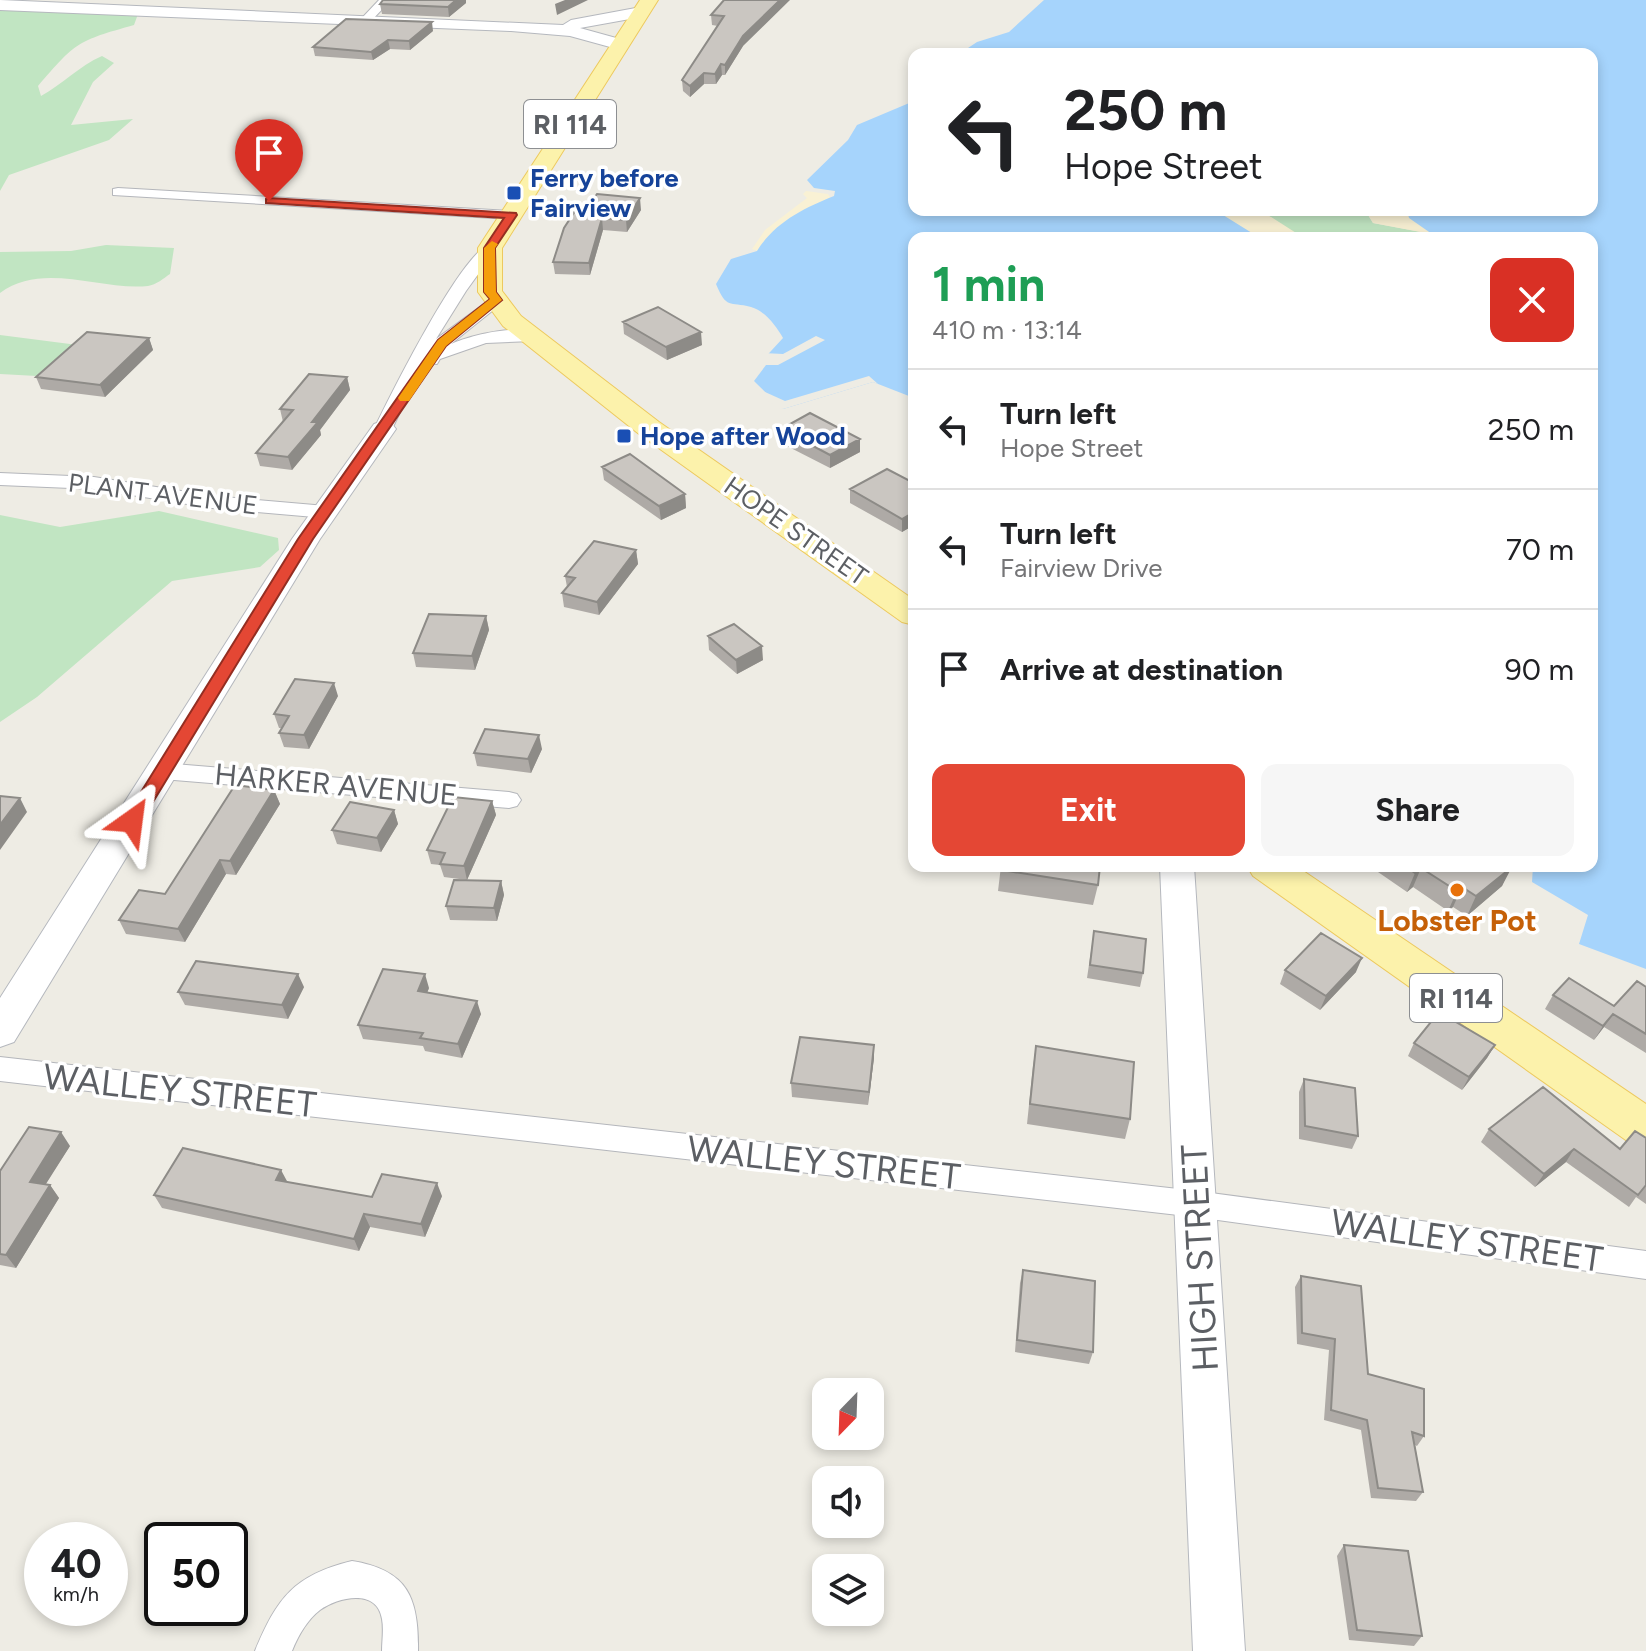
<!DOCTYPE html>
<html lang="en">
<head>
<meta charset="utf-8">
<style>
  :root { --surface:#fff; --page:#f6f6f6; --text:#202124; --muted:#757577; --line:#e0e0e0; --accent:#e44734 }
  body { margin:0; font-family:Figtree,sans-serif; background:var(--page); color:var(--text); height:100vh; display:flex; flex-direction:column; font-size:30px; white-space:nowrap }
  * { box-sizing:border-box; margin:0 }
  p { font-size:26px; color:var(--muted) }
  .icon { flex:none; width:44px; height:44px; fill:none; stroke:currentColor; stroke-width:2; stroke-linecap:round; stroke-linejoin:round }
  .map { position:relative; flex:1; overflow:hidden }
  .side { position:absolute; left:908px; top:232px; width:690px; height:640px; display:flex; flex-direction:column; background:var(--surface); border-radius:16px; box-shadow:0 4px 12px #0003 }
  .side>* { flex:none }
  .banner { position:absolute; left:908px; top:48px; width:690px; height:168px; border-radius:16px; box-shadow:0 4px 12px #0003; background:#fff; color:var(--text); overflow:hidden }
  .needle { width:52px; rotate:203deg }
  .buttons { position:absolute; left:812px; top:1378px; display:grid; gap:16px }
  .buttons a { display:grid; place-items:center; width:72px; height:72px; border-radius:16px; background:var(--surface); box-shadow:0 4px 12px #0003; font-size:40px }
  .speed { position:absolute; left:24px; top:1522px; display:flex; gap:16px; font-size:40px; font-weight:700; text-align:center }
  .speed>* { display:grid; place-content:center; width:104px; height:104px; border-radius:50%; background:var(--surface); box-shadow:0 4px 12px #0003; line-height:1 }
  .speed small { font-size:20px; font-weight:400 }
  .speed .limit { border:4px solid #111; border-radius:12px; background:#fff; color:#111 }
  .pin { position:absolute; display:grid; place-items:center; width:68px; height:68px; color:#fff; margin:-82px -34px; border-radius:50% 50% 50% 0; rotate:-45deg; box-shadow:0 0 8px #0007 }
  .pin .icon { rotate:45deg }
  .me { position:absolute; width:88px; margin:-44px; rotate:31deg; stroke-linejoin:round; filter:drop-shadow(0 0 6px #0008) }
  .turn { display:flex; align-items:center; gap:28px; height:168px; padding:0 24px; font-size:36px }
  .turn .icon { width:104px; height:104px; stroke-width:2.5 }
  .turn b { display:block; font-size:56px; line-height:68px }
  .round { display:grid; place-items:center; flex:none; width:84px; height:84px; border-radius:16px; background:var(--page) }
  .overview { display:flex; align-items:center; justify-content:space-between; height:136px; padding:0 24px }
  h1 { font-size:48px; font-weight:700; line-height:60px; color:#1e9e55 }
  .cta { display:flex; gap:16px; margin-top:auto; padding:16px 24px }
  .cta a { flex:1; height:92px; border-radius:16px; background:var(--accent); color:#fff; font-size:32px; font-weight:700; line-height:92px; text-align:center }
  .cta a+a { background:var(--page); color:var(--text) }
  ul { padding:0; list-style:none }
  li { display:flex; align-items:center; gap:24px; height:120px; padding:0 24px; border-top:2px solid var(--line) }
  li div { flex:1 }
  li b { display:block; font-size:30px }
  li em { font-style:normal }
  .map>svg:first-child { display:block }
  .green { fill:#c1e5c2 }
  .sand { fill:#f9f1d4 }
  .water { fill:#a6d4fc }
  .pier { fill:#eeece4 }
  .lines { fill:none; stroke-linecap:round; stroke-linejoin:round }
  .street-casing { stroke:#b4b6bb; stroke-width:2 }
  .secondary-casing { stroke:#b5b8be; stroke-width:2 }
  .primary-casing { stroke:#edc95e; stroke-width:2 }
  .street { fill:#fff; fill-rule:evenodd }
  .secondary { fill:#fff; fill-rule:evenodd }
  .primary { fill:#fcf2ab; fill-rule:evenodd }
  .wall { fill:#aeaaa6 }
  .shaded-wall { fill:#8d8b87 }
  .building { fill:#cac6c1; stroke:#8d8b87; stroke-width:2 }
  .route { fill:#e44734; stroke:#942e22; stroke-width:2 }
  .slow { fill:#f59e0b }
  .transit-dot { fill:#1a4fb4; stroke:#fff; stroke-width:3 }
  .food-dot { fill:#e8710a; stroke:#fff; stroke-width:3 }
  .labels { text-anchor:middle; stroke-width:7; stroke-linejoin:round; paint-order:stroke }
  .far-transit-label { font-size:26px; font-weight:bold; fill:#164399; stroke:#fff; text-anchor:start }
  .far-street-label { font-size:26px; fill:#5c5f64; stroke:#fff }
  .shield { fill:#fff; stroke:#8d8f92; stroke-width:2 }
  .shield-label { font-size:28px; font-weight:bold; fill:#5c5f64 }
  .street-label { font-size:30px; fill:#5c5f64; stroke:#fff }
  .food-label { font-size:30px; font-weight:bold; fill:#c56008; stroke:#fff }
  .near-street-label { font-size:36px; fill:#5c5f64; stroke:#fff }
</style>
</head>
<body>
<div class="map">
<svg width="1646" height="1651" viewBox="0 0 1646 1651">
  <rect width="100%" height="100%" fill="#eeece4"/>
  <path class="green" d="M0,7L138,14L134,25C77,41 76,42 38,86L41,96C63,84 79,66 102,56L114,63L93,82L71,125L133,119L109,140L9,175L0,191Z
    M1238,210H1365L1373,223L1432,234L1426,238H1304Z
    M106,245L174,248L170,274C164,278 156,285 148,286C101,291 43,261 0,293V252L71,251Z
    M0,335L70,344L99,351L74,378L0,374Z
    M159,511L278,538L279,550L260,567L172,581L37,697L0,722V515L60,527Z"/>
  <path class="sand" d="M806,191L828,194L835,205L758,251L752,249L765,230L807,198L803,194Z
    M1167,210H1260L1304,238H1225Z
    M1365,210H1430L1450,238H1426L1431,234L1373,223Z"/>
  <path class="water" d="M1044,0H1646V969L1579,944L1588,915L1532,882L1533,866H1592V238H1433L1432,234L1409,218L1407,210H1592V54H959L977,42L1009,32Z
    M914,101V210H1215L1260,238H914V398L873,382L783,409L748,376L783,338C776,326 765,311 751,307C729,301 727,310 716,284L731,259L757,251C775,222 804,208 834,196L835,191L814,188L807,180L848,140L857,125Z"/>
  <path class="pier" d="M816,336L825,340L778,365H766L754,381L765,392L785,401L869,376L878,384L873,382L783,409L778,408L747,385L744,374L763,353L783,354Z"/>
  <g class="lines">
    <defs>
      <path id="street" d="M379,0H391L370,22H362V18Z
        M118,188L512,211L519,215L512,219L113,195V189Z
        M490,244L497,248L466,291L436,339L496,295L502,297V303L451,344C471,335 523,322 540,336L532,341L486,343L440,359L437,364L424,362L392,429L383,434L377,433L374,429C390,396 461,253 490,244Z
        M0,473L94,477L212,496L326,506L336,512L326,518L212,508L94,489L0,485Z
        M162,763L509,792L517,794L521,800L517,806L509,808L162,779L154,777L150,771L154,765Z
        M0,1057L1196,1191L1646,1251V1279L1196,1217L0,1081Z
        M352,1561C408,1570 419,1598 418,1651H382C382,1641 384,1629 382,1619C377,1588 338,1597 320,1610C307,1620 298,1636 292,1651H255C277,1598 294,1575 352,1561Z"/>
      <path id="secondary" d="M0,0L563,25L571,20L641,7L649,12L641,17L580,28L627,41L629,45L621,50L570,36L511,31L0,10Z
        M383,421L392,424L396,429L320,539L14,1042L0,1047V998L292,539L374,424Z
        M1160,866H1194L1245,1651H1193Z"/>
      <path id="primary" d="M640,0H658L502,248V291L521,316L659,422L914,600V625L902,622L639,434L503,326L478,292V248Z
        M1247,866H1296L1646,1104V1149L1630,1143L1253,876Z"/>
    </defs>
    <use href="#street" class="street-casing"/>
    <use href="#secondary" class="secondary-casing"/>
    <use href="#primary" class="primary-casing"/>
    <use href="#street" class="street"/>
    <use href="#secondary" class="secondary"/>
    <use href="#primary" class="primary"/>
  </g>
  <path class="wall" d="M383,0H466V3L449,17L382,14L380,4Z
    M724,0L743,46L725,75H722L716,84H704L690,97L683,91L682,80L718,26L712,25L711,15Z
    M433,31L410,50L390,49L373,60L315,56L313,47Z
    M587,208L641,210L627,232L603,230L590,275L555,274L553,262Z
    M623,322L702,345L667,360L624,334Z
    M149,338L153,350L105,397L41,389L36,377Z
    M347,377L350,390L320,430L321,435L292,470L260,466L256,453L283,422L280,409Z
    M781,429L860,439V452L830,468L781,443Z
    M602,467L685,494L686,508L661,520L604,480Z
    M914,483V525L902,532L850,503V489Z
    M636,550L638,564L599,615L564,607L562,593L567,587L565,576Z
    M486,616L489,630L475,670L416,667L413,653Z
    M708,636L763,660L737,674L709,650Z
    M338,696L309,749L284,747L279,733L282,728H279L274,714Z
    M542,749L531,773L477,766L474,753Z
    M274,790L280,804L236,875L226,874L185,942L126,934L119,920L165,894Z
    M492,801L496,815L467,880L444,877L440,865L431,864L427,850Z
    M394,810L398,824L381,852L337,844L332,830Z
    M1001,866L1098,885L1093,905L998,891Z
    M1376,866H1510L1502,886L1467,916L1453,907L1448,911L1413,887L1407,892L1378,872L1379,868Z
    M501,881L504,895L497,921L450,920L446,906Z
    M1094,931L1143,973L1140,987L1087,978Z
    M1285,970L1356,972L1320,1010L1280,984Z
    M304,987L288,1019L185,1005L178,992Z
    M1646,987V1053L1604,1027L1594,1040L1545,1009L1553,995L1614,1006Z
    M429,988L427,993L481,1014L462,1058L425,1051L423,1046L363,1039L358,1025Z
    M1414,1043L1495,1045L1487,1058L1462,1090L1408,1056Z
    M1036,1046L1130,1119L1125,1139L1027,1124L1033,1066Z
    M874,1058L868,1105L792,1097L791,1083Z
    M1304,1079L1358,1136L1352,1149L1299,1139V1092Z
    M1489,1129L1620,1149L1646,1138V1204L1636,1197L1629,1207L1566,1162L1535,1187L1481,1142Z
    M70,1146L45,1184L50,1185L59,1198L16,1268L0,1265V1171Z
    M287,1182L372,1197L442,1196L425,1237L370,1227L359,1251L162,1208L154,1195Z
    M1023,1270L1093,1352L1089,1364L1015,1352L1020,1283Z
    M1301,1276L1368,1374L1424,1436L1417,1446L1415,1445L1423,1492L1416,1501L1371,1498L1361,1430L1324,1420L1329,1350L1297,1344L1295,1287Z
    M1344,1545L1422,1636L1414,1646L1349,1640L1337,1556Z"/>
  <path class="shaded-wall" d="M456,0H466V3L449,17L448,7Z
    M565,0H588L557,15L555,4Z
    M780,0H790L743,46L725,75V65L743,36Z
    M432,22L433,31L410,50L409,41Z
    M388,40L390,49L373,60L371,52Z
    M721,64L722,75L716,84L715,74Z
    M704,73V84L690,97V86Z
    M640,198L641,210L627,232L626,220Z
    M602,218L603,230L590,275L589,263Z
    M701,332L702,345L667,360L666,347Z
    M149,338L153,350L105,397L100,385Z
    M347,377L350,390L320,430L321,435L292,470L288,457L312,422Z
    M860,439V452L830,468V455Z
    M685,494L686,508L661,520L659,506Z
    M914,512V525L902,532V519Z
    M636,550L638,564L599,615L597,602Z
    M486,616L489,630L475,670L472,656Z
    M762,646L763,660L737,674L736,660Z
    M334,683L338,696L309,749L304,735Z
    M539,735L542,749L531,773L528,759Z
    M274,790L280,804L236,875L230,861Z
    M20,798L27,812L0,850V825Z
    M492,801L496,815L467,880L464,866Z
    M394,810L398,824L381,852L377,838Z
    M220,860L226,874L185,942L178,929Z
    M1512,867L1502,886L1467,916L1476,896Z
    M1421,868L1413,887L1407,892L1415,873Z
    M501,881L504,895L497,921L494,908Z
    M1462,887L1453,907L1448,911L1457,891Z
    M1362,958L1356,972L1320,1010L1326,996Z
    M298,974L304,987L288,1019L282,1005Z
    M425,974L429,988L422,1005L418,991Z
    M477,1001L481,1014L462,1058L458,1044Z
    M1613,1014L1604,1027L1594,1040L1603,1026Z
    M874,1045V1058L868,1105L869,1092Z
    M1495,1045L1487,1058L1462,1090L1469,1077Z
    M61,1132L70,1146L39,1195L30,1182Z
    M1574,1149L1566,1162L1535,1187L1544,1174Z
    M281,1170L288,1183L276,1180Z
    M437,1183L442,1196L425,1237L421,1224Z
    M50,1185L59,1198L16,1268L6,1255Z
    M364,1214L370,1227L359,1251L354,1239Z"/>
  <path class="building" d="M383,0H456L448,7L380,4Z
    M724,0H780L743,36L725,65L721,64L715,74L704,73L690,86L682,80L724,16L711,15Z
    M346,19L432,22L409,41L388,40L371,52L313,47Z
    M597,194L640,198L626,220L602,218L589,263L553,262L564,228L577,208H587Z
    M658,307L701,332L666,347L623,322Z
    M87,332L149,338L100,385L36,377Z
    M309,374L347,377L312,422H318L288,457L256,453L293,410L280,409Z
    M810,413L860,439L830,455L781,429Z
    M630,454L685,494L659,506L602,467Z
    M887,469L914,483V512L902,519L850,489Z
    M594,541L636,550L597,602L562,593L575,578L565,576Z
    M429,614L486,616L472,656L413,653Z
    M734,624L762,646L736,660L708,636Z
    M295,679L334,683L304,735L279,733L289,716L274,714Z
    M485,729L539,735L528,759L474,753Z
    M235,785L274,790L230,861L220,860L178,929L119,920L139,890L165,894Z
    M0,796L20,798L0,825Z
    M453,797L492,801L464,866L440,864L445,853L427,850Z
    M350,802L394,810L377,838L332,830Z
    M1001,866H1100L1098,885L1001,870Z
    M1405,866H1510L1512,867L1476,896L1462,887L1457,891L1421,868L1415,873Z
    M454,880L501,881L494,908L446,906Z
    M1094,931L1146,939L1143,973L1090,965Z
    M1321,933L1362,958L1326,996L1285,970Z
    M196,961L298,974L282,1005L178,992Z
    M383,969L425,974L418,991L477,1001L458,1044L420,1038L423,1033L358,1025Z
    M1569,978L1614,1006L1637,981L1646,987V1034L1613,1014L1603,1026L1553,995Z
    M1439,1012L1495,1045L1469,1077L1414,1043Z
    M800,1037L874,1045L869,1092L791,1083Z
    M1036,1046L1134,1062L1130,1119L1030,1104Z
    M1304,1079L1355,1088L1358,1136L1305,1126Z
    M1543,1087L1620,1149L1635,1131L1646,1138V1185L1638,1195L1574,1149L1544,1174L1489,1129Z
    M29,1127L61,1132L30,1182L50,1185L6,1255L0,1254V1171Z
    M183,1148L281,1170L276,1180L372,1197L382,1174L437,1183L421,1224L364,1214L354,1239L154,1195Z
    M1023,1270L1095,1281L1093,1352L1017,1340Z
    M1301,1276L1361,1286L1368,1374L1424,1389V1436L1412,1432L1423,1492L1378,1488L1367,1420L1331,1410L1335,1339L1302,1333Z
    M1344,1545L1408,1551L1422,1636L1357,1630Z"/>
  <path class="route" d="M269,198L516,213L517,215L495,248L496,292L502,300L446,346L313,539L139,825L132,827L123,821L298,539L438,340L490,299L484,292V248L504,218L266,203V199Z"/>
  <path class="slow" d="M492,241L498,244L495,248L496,292L502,300L446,346L409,401H400L398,398L438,340L490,299L484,292V248Z"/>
  <g class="transit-dot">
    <rect x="506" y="185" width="16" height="16" rx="4"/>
    <rect x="616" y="428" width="16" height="16" rx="4"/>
  </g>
  <circle class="food-dot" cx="1457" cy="890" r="8"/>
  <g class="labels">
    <g class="far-transit-label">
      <text x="530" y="187">Ferry before<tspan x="530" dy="30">Fairview</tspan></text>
      <text x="640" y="445">Hope after Wood</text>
    </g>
    <g class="far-street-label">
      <text transform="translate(163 494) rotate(7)" y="9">PLANT AVENUE</text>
      <text transform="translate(796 531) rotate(35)" y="9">HOPE STREET</text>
    </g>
    <g class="shield">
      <rect x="524" y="100" width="92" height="48" rx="6"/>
      <rect x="1410" y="974" width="92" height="48" rx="6"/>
    </g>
    <g class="shield-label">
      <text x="570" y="134">RI 114</text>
      <text x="1456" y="1008">RI 114</text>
    </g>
    <g class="street-label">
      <text transform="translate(336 785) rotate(5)" y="10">HARKER AVENUE</text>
    </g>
    <g class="food-label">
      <text x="1457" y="931">Lobster Pot</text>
    </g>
    <g class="near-street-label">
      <text transform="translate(180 1090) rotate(6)" y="13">WALLEY STREET</text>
      <text transform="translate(824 1162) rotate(6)" y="13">WALLEY STREET</text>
      <text transform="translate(1467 1240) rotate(8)" y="13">WALLEY STREET</text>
      <text transform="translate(1199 1258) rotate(-93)" y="13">HIGH STREET</text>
    </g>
  </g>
</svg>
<div class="buttons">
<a><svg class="needle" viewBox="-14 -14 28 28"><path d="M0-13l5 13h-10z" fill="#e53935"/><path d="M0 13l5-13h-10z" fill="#757577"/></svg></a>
<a><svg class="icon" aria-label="sound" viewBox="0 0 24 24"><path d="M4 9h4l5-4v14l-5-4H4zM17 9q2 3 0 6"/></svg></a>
<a><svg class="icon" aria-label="layers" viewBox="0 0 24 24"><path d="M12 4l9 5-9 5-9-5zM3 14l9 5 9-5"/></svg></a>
</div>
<div class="speed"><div>40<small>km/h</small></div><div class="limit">50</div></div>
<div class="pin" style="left:269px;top:201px;background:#d93025"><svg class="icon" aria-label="arrive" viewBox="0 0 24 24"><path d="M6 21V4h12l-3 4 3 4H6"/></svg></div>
<svg class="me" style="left:132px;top:821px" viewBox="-20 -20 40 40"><path d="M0-17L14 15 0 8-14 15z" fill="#e44734" stroke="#fff" stroke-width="4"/></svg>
<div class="banner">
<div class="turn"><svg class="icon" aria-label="left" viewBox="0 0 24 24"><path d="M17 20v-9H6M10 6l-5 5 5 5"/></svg><div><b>250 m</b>Hope Street</div></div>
</div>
<section class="side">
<div class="overview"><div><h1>1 min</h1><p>410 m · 13:14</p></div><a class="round" style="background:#d93025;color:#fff"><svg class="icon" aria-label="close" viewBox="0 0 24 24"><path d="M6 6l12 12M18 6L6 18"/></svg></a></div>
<ul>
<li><svg class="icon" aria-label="left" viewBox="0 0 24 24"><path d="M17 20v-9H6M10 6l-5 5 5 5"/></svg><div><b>Turn left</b><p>Hope Street</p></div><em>250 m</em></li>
<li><svg class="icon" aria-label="left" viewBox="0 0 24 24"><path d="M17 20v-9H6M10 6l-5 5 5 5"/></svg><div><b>Turn left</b><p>Fairview Drive</p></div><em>70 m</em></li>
<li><svg class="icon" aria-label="arrive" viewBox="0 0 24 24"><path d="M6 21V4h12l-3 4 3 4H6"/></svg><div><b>Arrive at destination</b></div><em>90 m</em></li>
</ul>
<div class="cta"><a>Exit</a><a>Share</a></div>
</section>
</div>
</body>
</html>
